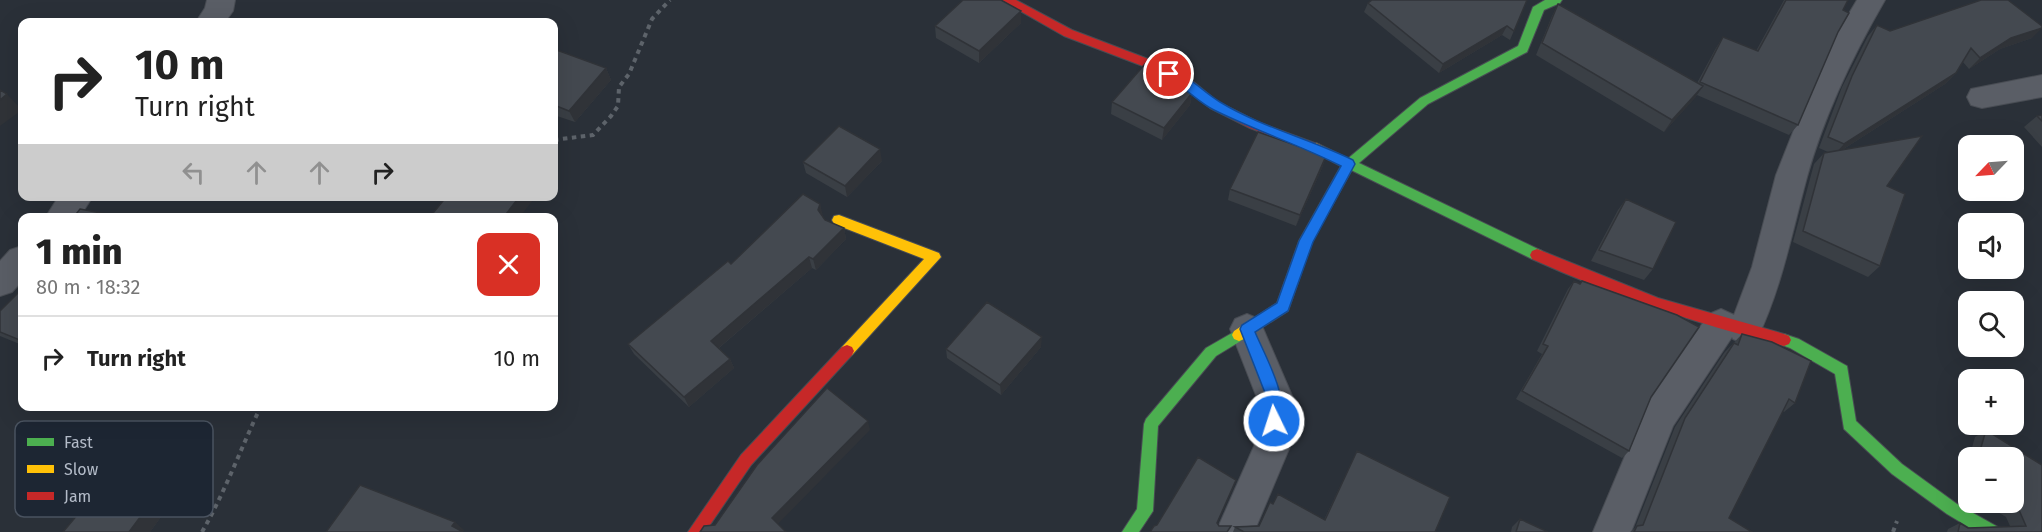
<!DOCTYPE html>
<html lang="en">
<head>
<meta charset="utf-8">
<style>
  :root { --surface:#fff; --page:#f6f6f6; --text:#222; --muted:#767676; --line:#e0e0e0 }
  body { margin:0; font-family:"Fira Sans",sans-serif; background:var(--page); color:var(--text); height:100vh; display:flex; flex-direction:column; font-size:22px; white-space:nowrap }
  * { box-sizing:border-box; margin:0 }
  p { font-size:20px; color:var(--muted) }
  .icon { flex:none; width:33px; height:33px; fill:none; stroke:currentColor; stroke-width:2; stroke-linecap:round; stroke-linejoin:round }
  .map { position:relative; flex:1; overflow:hidden }
  .details { position:absolute; left:18px; top:213px; width:540px; height:198px; display:flex; flex-direction:column; background:var(--surface); border-radius:12px; box-shadow:0 6px 24px #0002 }
  .details>* { flex:none }
  .guide { position:absolute; left:18px; top:18px; width:540px; height:183px; border-radius:12px; box-shadow:0 6px 24px #0002; background:#fff; color:var(--text); overflow:hidden }
  .needle { width:39px; rotate:245deg }
  .tools { position:absolute; left:1958px; top:135px; display:grid; gap:12px }
  .tools a { display:grid; place-items:center; width:66px; height:66px; border-radius:12px; background:var(--surface); box-shadow:0 6px 24px #0002; font-size:30px }
  .pin { position:absolute; display:grid; place-items:center; width:51px; height:51px; color:#fff; margin:-26px; border:3px solid #fff; border-radius:50%; box-shadow:0 2px 6px #0007 }
  .me { position:absolute; width:66px; margin:-33px; rotate:356deg; stroke-linejoin:round; filter:drop-shadow(0 0 4px #0008) }
  .turn { display:flex; align-items:center; gap:21px; height:126px; padding:0 18px; font-size:27px }
  .turn .icon { width:78px; height:78px; stroke-width:2.5 }
  .turn b { display:block; font-size:42px; line-height:51px }
  .lanes { display:flex; align-items:center; height:57px; padding:0 18px; background:#0003; justify-content:center; gap:30px; direction:ltr }
  .lanes .off { opacity:.35 }
  .round { display:grid; place-items:center; flex:none; width:63px; height:63px; border-radius:12px; background:var(--page) }
  .head { display:flex; align-items:center; justify-content:space-between; height:102px; padding:0 18px }
  h1 { font-size:36px; font-weight:800; line-height:45px }
  ul { padding:0; list-style:none }
  li { display:flex; align-items:center; gap:18px; height:84px; padding:0 18px; border-top:2px solid var(--line) }
  li div { flex:1 }
  li b { display:block; font-size:22px }
  li em { font-style:normal }
  .map>svg:first-child { display:block }
  .lines { fill:none; stroke-linecap:round; stroke-linejoin:round }
  .street-casing { stroke:#484c53; stroke-width:2 }
  .fast-casing { stroke:#484c53; stroke-width:2 }
  .slow-casing { stroke:#484c53; stroke-width:2 }
  .jam-casing { stroke:#484c53; stroke-width:2 }
  .path { stroke:#5d636a; stroke-width:4; stroke-dasharray:4.5 4.5; stroke-linecap:butt }
  .street { fill:#5a5e66; fill-rule:evenodd }
  .fast { fill:#4caf50; fill-rule:evenodd }
  .slow { fill:#ffc107; fill-rule:evenodd }
  .jam { fill:#c62828; fill-rule:evenodd }
  .wall { fill:#3a3f45 }
  .shaded-wall { fill:#303338 }
  .building { fill:#444950; stroke:#303338; stroke-width:1.5 }
  .route { fill:#1a73e8; stroke:#114b97; stroke-width:1.5 }
  .key { fill:#1d2633; stroke:#4a5360; stroke-width:1.5 }
  .key-label { font-size:16px; fill:#b4bcc9 }
</style>
</head>
<body>
<div class="map">
<svg width="2042" height="532" viewBox="0 0 2042 532">
  <rect width="100%" height="100%" fill="#2a3038"/>
  <g class="lines">
    <defs>
      <path id="street" d="M207,0H235L233,11L225,22H196L205,8Z
        M1857,0H1885C1853,55 1824,116 1807,177C1792,232 1782,287 1757,339L1745,344L1733,339L1732,337L1673,426L1631,532H1593L1646,406L1709,314L1721,309L1734,315L1752,267L1776,175L1797,122L1831,44Z
        M2042,75V97L1982,108L1971,105L1967,97L1971,89Z
        M59,196H93L79,218H45Z
        M22,246V281L12,292L0,296V261L10,250Z
        M1247,314L1259,319L1293,398L1291,444L1254,532H1216L1255,444L1257,398L1230,329L1235,319Z"/>
      <path id="fast" d="M1545,0H1562L1560,3L1544,10L1527,52L1428,104L1359,163L1542,251L1544,255L1542,259H1532L1345,167L1343,164L1345,161L1420,98L1518,46L1533,7Z
        M1239,329L1244,331L1246,335L1244,339L1216,356L1158,426L1153,511L1139,532H1122L1137,509L1144,424L1146,419L1206,348Z
        M1784,334L1799,339L1847,366L1856,421L1902,464L1957,504L1998,527L2000,532H1977L1947,514L1892,474L1844,429L1835,374L1790,348L1779,344L1777,340L1779,336Z"/>
      <path id="slow" d="M1316,143L1353,161L1355,164L1312,242L1288,311L1244,339L1239,341L1234,339L1232,335L1234,331L1277,303L1299,241L1341,166L1312,151L1310,148Z
        M839,215L939,253L941,257L852,355L847,357L842,355L840,351L842,347L924,259L834,224L832,220L834,216Z"/>
      <path id="jam" d="M1001,0H1016L1072,30L1156,62L1190,79L1218,102L1258,122L1320,145L1322,148L1316,153L1250,128L1210,108L1182,85L1148,68L1064,36Z
        M1537,249L1658,298L1784,334L1789,336L1791,340L1789,344L1784,346C1698,324 1614,296 1532,259L1530,255L1532,251Z
        M847,345L852,347L854,351L852,355L751,465L705,532H688L741,455L842,347Z"/>
    </defs>
    <use href="#street" class="street-casing"/>
    <use href="#fast" class="fast-casing"/>
    <use href="#slow" class="slow-casing"/>
    <use href="#jam" class="jam-casing"/>
    <path class="path" d="M554,140L593,135L611,116L618,106L619,87L629,74L652,19L670,0
      M202,532C225,492 241,448 261,406
      M1893,532L1897,521"/>
    <use href="#street" class="street"/>
    <use href="#fast" class="fast"/>
    <use href="#slow" class="slow"/>
    <use href="#jam" class="jam"/>
  </g>
  <path class="wall" d="M1527,0L1510,40L1502,35L1439,73L1364,12L1368,3Z
    M1784,0H1848L1843,10L1838,32L1798,125L1789,135L1697,95L1664,132L1536,55L1552,16L1558,4L1697,83L1716,48L1723,37L1756,51Z
    M1021,23L979,63L936,38L935,26Z
    M1877,25L1890,31L2032,38L2000,49L1969,69L1963,62L1956,73L1945,84L1842,150L1887,186L1880,266L1868,277L1793,242L1814,164L1824,153L1828,152L1819,148L1842,87L1868,36Z
    M554,49L606,68L611,80L575,122L554,115Z
    M1192,93L1190,105L1162,140L1111,114L1112,102Z
    M2042,115V147L2024,127L2037,116Z
    M1326,156L1322,168L1296,226L1228,200L1230,189Z
    M882,161L847,197L806,173L803,162Z
    M1626,199L1653,269L1644,280L1591,261L1618,210Z
    M820,204L822,217L825,220L844,228L846,239L816,270L812,268L719,348L730,359L734,368L689,407L634,354L628,344L731,264Z
    M1574,281L1580,284L1582,281L1651,397L1629,451L1622,458L1516,399L1542,354L1537,351L1568,289Z
    M22,289V345L0,336V311Z
    M1742,334L1795,403L1784,412L1783,411L1729,518L1752,532H1630L1635,528L1675,427L1724,353Z
    M1041,347L1001,395L947,358L946,349Z
    M1986,430L2042,465V532H1947L1948,529L1960,523L1968,528L2010,526L2006,517L1981,502H2013V458H1969L1975,437Z
    M1357,451L1435,532H1233L1235,527L1324,520Z
    M203,459L150,532H63L77,516L71,515L56,506Z
    M1968,460V495L1960,489Z
    M1520,519L1548,532H1511L1512,527Z"/>
  <path class="shaded-wall" d="M1021,11V23L979,63V51Z
    M1507,26L1502,35L1439,73L1443,64Z
    M2042,28L2032,38L2000,49L1969,69L1980,58L2011,38Z
    M606,68L611,80L575,122L569,111Z
    M1956,73L1945,84L1834,155L1844,144Z
    M1703,86L1695,98L1664,132L1672,120Z
    M1192,93L1190,105L1162,140L1164,128Z
    M7,94L22,110L0,126V100Z
    M880,149L882,161L847,197L845,186Z
    M1326,156L1322,168L1296,226L1300,215Z
    M520,196H531L533,200L519,218H503Z
    M820,204L823,216L821,221L818,210Z
    M844,228L846,239L816,270L813,259Z
    M809,257L812,268L715,351L711,341Z
    M1042,337L1041,347L1001,395L1000,385Z
    M730,359L734,368L689,407L684,397Z
    M868,421L870,430L776,526L772,518Z
    M190,450L203,459L150,532H129Z
    M455,522L464,530L463,532L452,526Z"/>
  <path class="building" d="M963,0H1001L1021,11L979,51L935,26Z
    M1372,0H1527L1514,31L1507,26L1443,64L1368,3Z
    M1786,0H1848L1843,10L1849,13L1838,32L1798,125L1700,82L1723,37L1758,51Z
    M1981,0H2008L2042,26V28L2011,38L1980,58L1971,48L1956,73L1844,144L1828,137L1852,76L1877,25L1890,31Z
    M1558,4L1703,86L1672,120L1542,43Z
    M554,49L606,68L569,111L554,105Z
    M1145,64L1177,80L1192,93L1164,128L1112,102Z
    M0,90L7,94L0,100Z
    M2042,115V121L2037,116Z
    M839,126L880,149L845,186L803,162Z
    M1258,132L1326,156L1300,215L1230,189Z
    M1922,136L1887,186L1905,194L1880,266L1803,231L1824,153Z
    M803,194L820,204L818,210L825,220L844,228L813,259L809,257L711,341L730,359L684,397L628,344L728,261L731,264Z
    M447,196H520L503,218H429Z
    M1626,199L1676,222L1653,269L1599,250Z
    M80,209L127,218H73Z
    M1574,281L1580,284L1582,281L1677,315L1699,327L1651,397L1629,451L1522,391L1548,346L1543,344Z
    M22,289V341L0,332V311Z
    M987,302L1042,337L1000,385L946,349Z
    M1742,334L1772,342L1811,361L1795,403L1789,399L1729,518L1752,532H1634L1637,526L1643,525L1685,418L1734,343L1738,345Z
    M827,388L868,421L772,518L786,532H700L704,526L715,525L757,465Z
    M116,428L190,450L129,532H63L79,513L56,506Z
    M1986,430L2042,465V532H1958L1960,523L1968,528L2026,526L2019,510L2005,502H2013V458H1978Z
    M1357,451L1450,497L1435,532H1244L1235,527L1259,526L1270,502L1273,504L1278,494L1325,520Z
    M1198,457L1236,480L1217,523L1219,526H1231L1227,532H1150L1154,526L1157,525Z
    M360,485L455,522L452,526L463,532H326Z
    M1520,519L1548,532H1516Z"/>
  <path class="route" d="M1169,69C1190,76 1202,91 1220,102C1261,127 1310,139 1353,160L1355,164L1313,242L1288,311L1255,332C1265,356 1291,400 1279,426L1274,428L1269,426L1266,421L1267,398L1240,329L1242,325L1277,303L1299,241L1341,166C1300,145 1256,131 1214,110C1197,102 1185,86 1165,77V70Z"/>
  <rect x="15" y="421" width="198" height="96" rx="9" class="key"/>
  <rect x="27" y="438" width="27" height="8" fill="#4caf50"/>
  <rect x="27" y="465" width="27" height="8" fill="#ffc107"/>
  <rect x="27" y="492" width="27" height="8" fill="#c62828"/>
  <g class="key-label">
    <text x="64" y="448">Fast</text>
    <text x="64" y="475">Slow</text>
    <text x="64" y="502">Jam</text>
  </g>
</svg>
<div class="tools">
<a><svg class="needle" viewBox="-14 -14 28 28"><path d="M0-13l5 13h-10z" fill="#e53935"/><path d="M0 13l5-13h-10z" fill="#767676"/></svg></a>
<a><svg class="icon" aria-label="sound" viewBox="0 0 24 24"><path d="M4 9h4l5-4v14l-5-4H4zM17 9q2 3 0 6"/></svg></a>
<a><svg class="icon" aria-label="search" viewBox="0 0 24 24"><circle cx="10" cy="10" r="6"/><path d="M15 15l6 6"/></svg></a>
<a>+</a>
<a>−</a>
</div>
<div class="pin" style="left:1169px;top:74px;background:#d93025"><svg class="icon" aria-label="arrive" viewBox="0 0 24 24"><path d="M6 21V4h12l-3 4 3 4H6"/></svg></div>
<svg class="me" style="left:1274px;top:421px" viewBox="-20 -20 40 40"><circle r="17" fill="#1a73e8" stroke="#fff" stroke-width="3"/><path d="M0-11L8 9 0 5-8 9z" fill="#fff"/></svg>
<div class="guide">
<div class="turn"><svg class="icon" aria-label="right" viewBox="0 0 24 24"><path d="M7 20v-9h11M14 6l5 5-5 5"/></svg><div><b>10 m</b>Turn right</div></div>
<div class="lanes"><svg class="icon off" aria-label="left" viewBox="0 0 24 24"><path d="M17 20v-9H6M10 6l-5 5 5 5"/></svg><svg class="icon off" aria-label="ahead" viewBox="0 0 24 24"><path d="M12 20V5M6 11l6-6 6 6"/></svg><svg class="icon off" aria-label="ahead" viewBox="0 0 24 24"><path d="M12 20V5M6 11l6-6 6 6"/></svg><svg class="icon" aria-label="right" viewBox="0 0 24 24"><path d="M7 20v-9h11M14 6l5 5-5 5"/></svg></div>
</div>
<section class="details">
<div class="head"><div><h1>1 min</h1><p>80 m · 18:32</p></div><a class="round" style="background:#d93025;color:#fff"><svg class="icon" aria-label="close" viewBox="0 0 24 24"><path d="M6 6l12 12M18 6L6 18"/></svg></a></div>
<ul>
<li><svg class="icon" aria-label="right" viewBox="0 0 24 24"><path d="M7 20v-9h11M14 6l5 5-5 5"/></svg><div><b>Turn right</b></div><em>10 m</em></li>
</ul>
</section>
</div>
</body>
</html>
